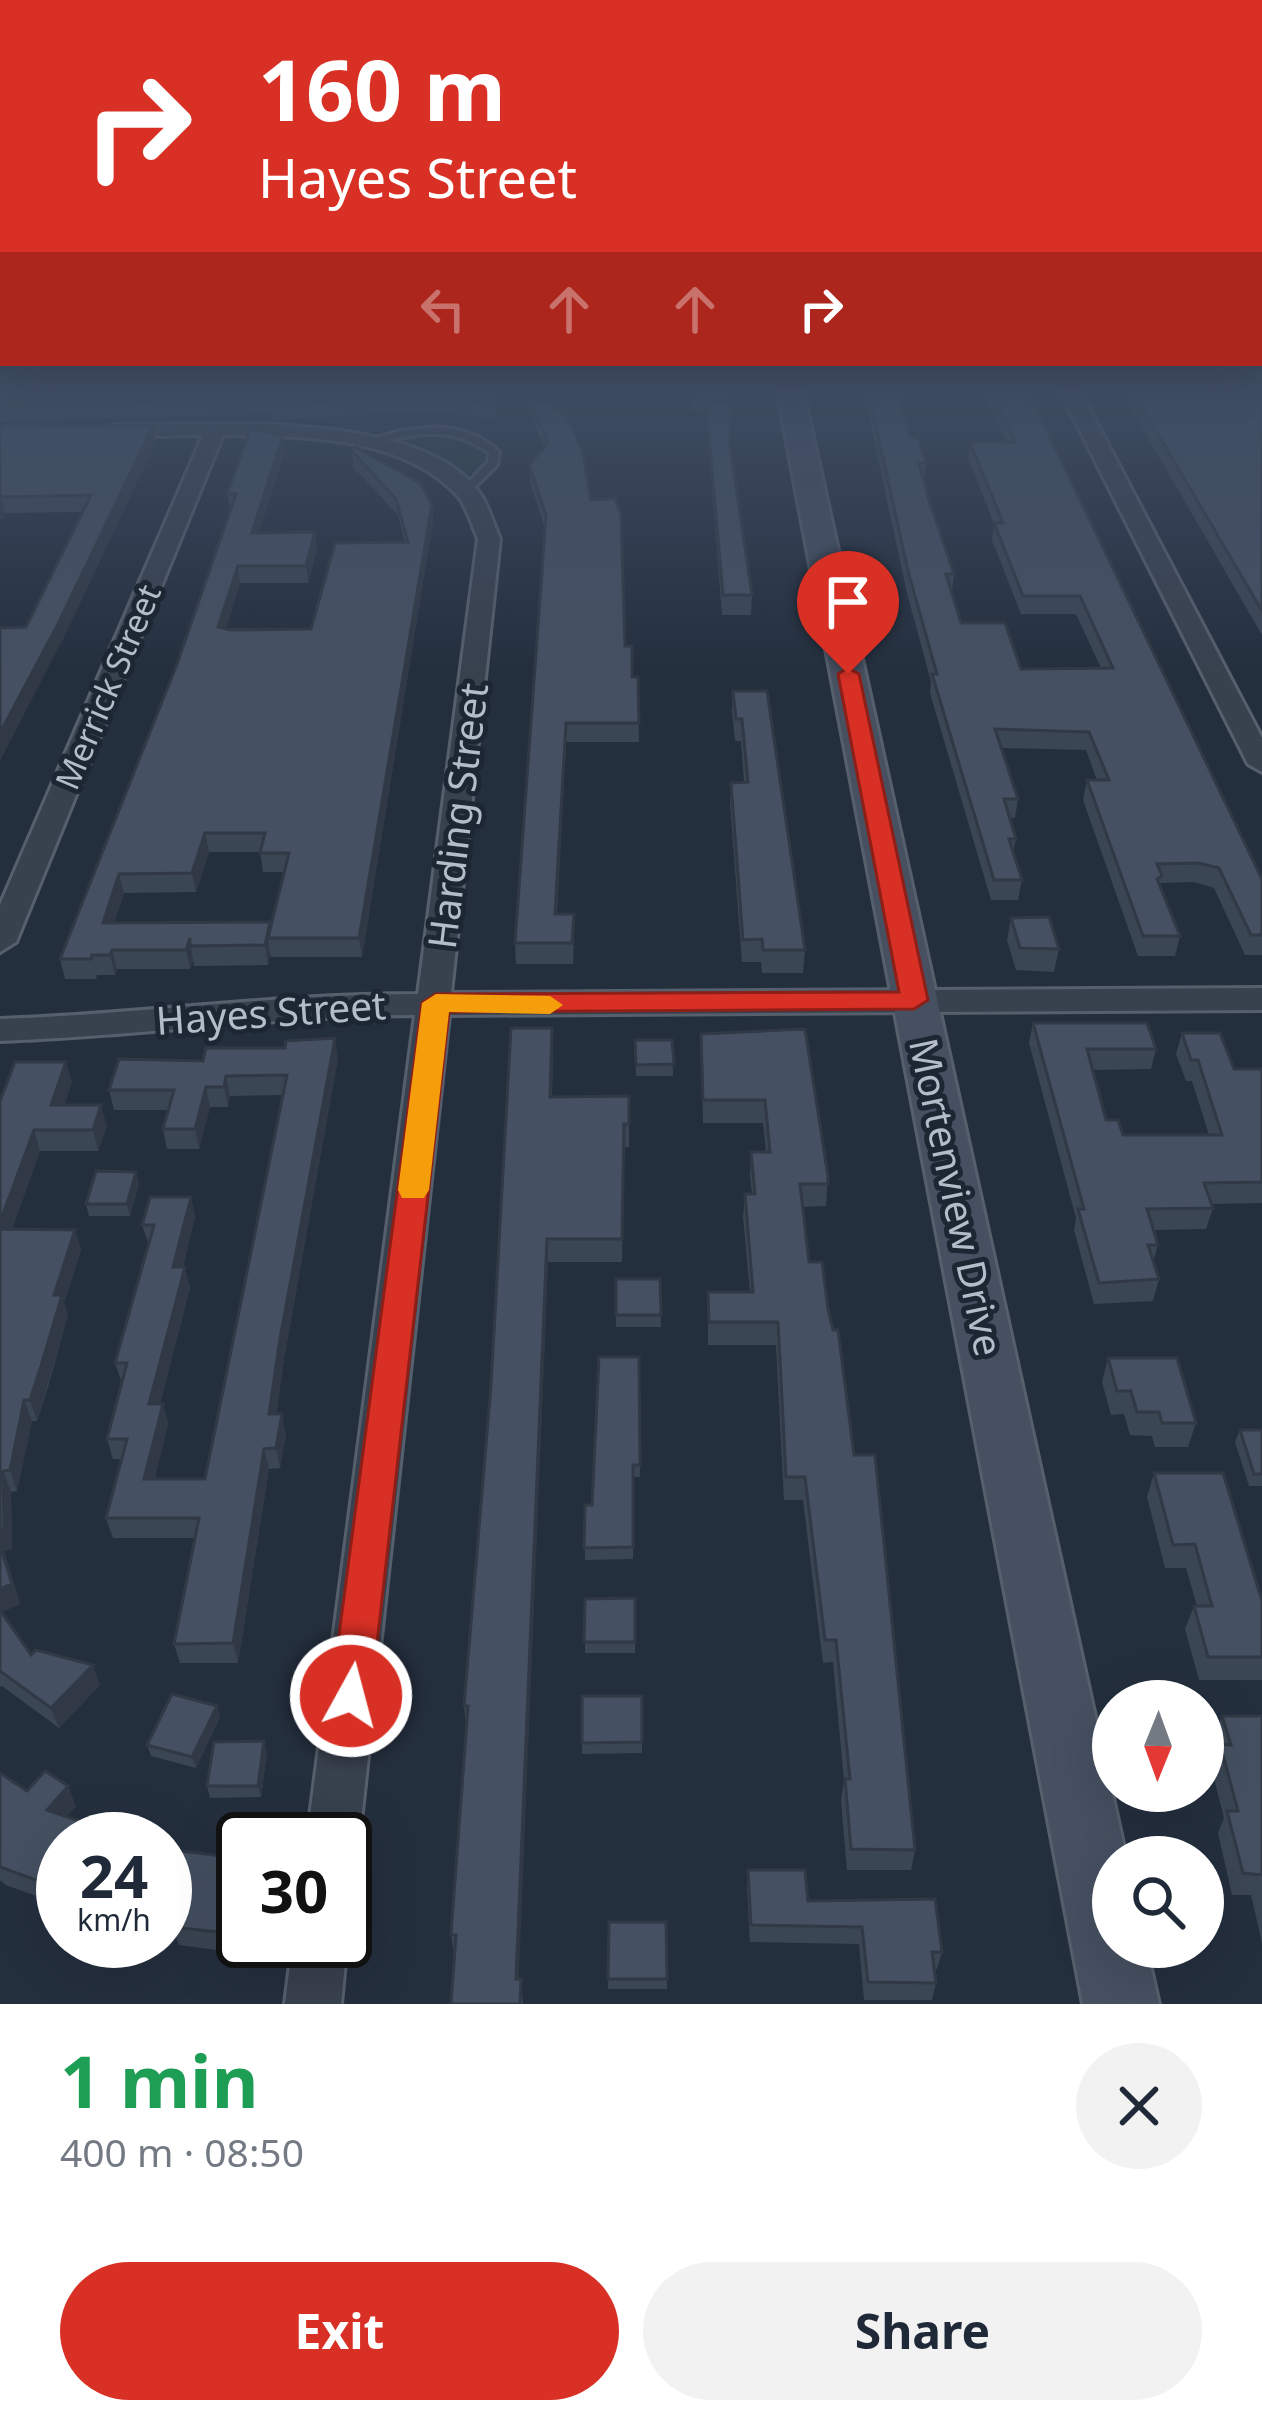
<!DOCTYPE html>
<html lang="en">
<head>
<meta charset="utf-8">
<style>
  :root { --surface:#fff; --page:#f2f2f3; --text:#1f2937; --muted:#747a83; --accent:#d93025 }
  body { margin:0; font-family:"Noto Sans",sans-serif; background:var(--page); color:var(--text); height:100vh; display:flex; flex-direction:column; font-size:45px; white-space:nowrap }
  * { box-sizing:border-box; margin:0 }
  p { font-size:39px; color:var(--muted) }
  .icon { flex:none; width:66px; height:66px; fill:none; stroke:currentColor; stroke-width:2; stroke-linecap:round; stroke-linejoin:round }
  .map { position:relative; height:2004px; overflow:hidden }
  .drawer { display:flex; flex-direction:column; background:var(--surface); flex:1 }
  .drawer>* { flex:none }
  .banner { position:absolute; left:0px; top:0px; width:1263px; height:366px; box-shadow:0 12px 48px #0002; background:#d93025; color:#fff; overflow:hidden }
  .needle { width:78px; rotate:181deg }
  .buttons { position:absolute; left:1092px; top:1680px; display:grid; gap:24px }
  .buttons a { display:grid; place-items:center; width:132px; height:132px; border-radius:50%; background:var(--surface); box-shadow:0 12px 48px #0002; font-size:60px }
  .speed { position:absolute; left:36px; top:1812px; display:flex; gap:24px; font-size:60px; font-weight:700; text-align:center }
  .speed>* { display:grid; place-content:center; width:156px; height:156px; border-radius:50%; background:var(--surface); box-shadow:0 12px 48px #0002; line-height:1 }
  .speed small { font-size:30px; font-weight:400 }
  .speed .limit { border:6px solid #111; border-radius:18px; background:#fff; color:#111 }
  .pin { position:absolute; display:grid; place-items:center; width:102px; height:102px; color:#fff; margin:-123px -51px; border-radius:50% 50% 50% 0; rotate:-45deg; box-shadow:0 0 12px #0007 }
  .pin .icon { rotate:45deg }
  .me { position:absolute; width:132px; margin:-66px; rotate:7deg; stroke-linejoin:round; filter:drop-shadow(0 0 9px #0008) }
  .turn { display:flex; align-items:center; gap:42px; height:252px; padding:0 60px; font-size:54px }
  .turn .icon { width:156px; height:156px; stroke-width:2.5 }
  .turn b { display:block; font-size:84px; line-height:102px }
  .lanes { display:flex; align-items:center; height:114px; padding:0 60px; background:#0003; justify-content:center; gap:60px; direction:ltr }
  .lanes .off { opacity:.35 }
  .round { display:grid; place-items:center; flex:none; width:126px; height:126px; border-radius:63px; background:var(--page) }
  .summary { display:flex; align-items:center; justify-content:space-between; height:204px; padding:0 60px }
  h1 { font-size:72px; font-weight:700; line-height:90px; color:#1e9e55 }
  .button { display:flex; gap:24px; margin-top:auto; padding:24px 60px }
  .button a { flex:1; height:138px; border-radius:72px; background:var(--accent); color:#fff; font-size:48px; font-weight:700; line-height:138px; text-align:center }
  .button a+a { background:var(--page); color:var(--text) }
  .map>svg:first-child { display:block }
  .green { fill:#263c3f }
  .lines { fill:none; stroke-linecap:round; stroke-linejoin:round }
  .lane-casing { stroke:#565f6c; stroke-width:6 }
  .street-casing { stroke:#565f6c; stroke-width:6 }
  .secondary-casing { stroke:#565f6c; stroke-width:6 }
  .lane { fill:#38414e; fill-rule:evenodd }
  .street { fill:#38414e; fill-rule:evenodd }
  .secondary { fill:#465061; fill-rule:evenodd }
  .wall { fill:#3b4654; fill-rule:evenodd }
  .shaded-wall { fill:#303945 }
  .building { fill:#455162; stroke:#303945; stroke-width:3 }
  .route { fill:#d93025; stroke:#8d1f18; stroke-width:3 }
  .slow { fill:#f59e0b }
  .labels { text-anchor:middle; stroke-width:10; stroke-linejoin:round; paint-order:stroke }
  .far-street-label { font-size:33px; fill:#b4bcc9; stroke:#1d2633 }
  .street-label { font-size:39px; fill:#b4bcc9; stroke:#1d2633 }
</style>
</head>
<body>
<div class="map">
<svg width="1262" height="2004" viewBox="0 0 1262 2004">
  <rect width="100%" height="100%" fill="#242f3e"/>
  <path class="green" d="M417,434L457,435L487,449L488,458L475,473L461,474L391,441Z"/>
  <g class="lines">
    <defs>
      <path id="lane" d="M434,427C460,428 480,434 499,452L497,465L470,492L461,490L488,462L489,453C452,424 410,434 368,445L363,442L400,431Z"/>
      <path id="street" d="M1060,391H1080L1262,738V772L1248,764Z
        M269,424C333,429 442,436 481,495C489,508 494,525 500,539L451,993L1262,988V1010L449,1015L359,1839L351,1857L345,1860V1839H307L415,1015C276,1016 139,1036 0,1041V1019C140,1014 278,994 418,994L478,539C472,525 467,507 458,496C402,435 300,436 223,435L16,942L0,952V905L203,435L113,437L103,431L113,425Z
        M345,1937L347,1941L341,2004H285L293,1941H345Z"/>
      <path id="secondary" d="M777,391H803L1126,1857H1113V1947H1146L1159,2004H1083Z"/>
    </defs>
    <use href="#lane" class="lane-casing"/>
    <use href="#street" class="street-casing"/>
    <use href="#secondary" class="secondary-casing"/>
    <use href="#lane" class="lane"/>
    <use href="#street" class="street"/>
    <use href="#secondary" class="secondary"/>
  </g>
  <path class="wall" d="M0,391H499L496,418L420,412L271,420L270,414L0,422Z
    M692,391H726L730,445L752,595L751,615H722L706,411H693Z
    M867,391H898L910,437L926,463L924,479L929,500L954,574L952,591L961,623L1021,669L1101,668L1076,614H1021L992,540L994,524L968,458L970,442H1006L982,391H1028L1262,879V955H1245L1214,888L1194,882L1160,883L1180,936L1175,956H1138L1083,800L1087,780H1097L1086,750L1001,748L1018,799L1015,818H1010L1016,839L1013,853L1022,880L1018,900H991L930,693L931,682L907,593L866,403Z
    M1121,391H1262V635Z
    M528,396L591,500L632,677H638L639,742H566L557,914L574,934L573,964H516L515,943L545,528L530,482L529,465L544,447L529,412Z
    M0,426L156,442L62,641L26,627L82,512L5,513L0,522Z
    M283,435L285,450L259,533L315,532L317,549L308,583H240L226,628L311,629L405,542L398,515L353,467L352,451L432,504L433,521L362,957H271L270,954L268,965L194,966L193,960L190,969H117L115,975H97L96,979H65L60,959L177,664L231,510L227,494ZM209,852H260L263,872H284L270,926L114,923L124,893L196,892Z
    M733,691H767L805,950L803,973H762L761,962H742L730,804L731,783L744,782L741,741H735L732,712Z
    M1011,918L1059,949L1054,972L1016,970L1007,940Z
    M1033,1023L1156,1049L1151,1069L1092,1070L1106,1120L1123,1135H1209L1192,1081H1186L1176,1054L1182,1033L1234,1069H1262V1203L1211,1204L1213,1208L1206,1229L1153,1230L1158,1245L1153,1262L1159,1279L1153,1301L1094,1304L1074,1230L1076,1218L1029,1043Z
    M805,1029L828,1176L826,1206L803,1207L809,1262L828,1309L854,1455L915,1850L911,1870H847L841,1800L844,1781L833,1662L823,1663L803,1500H784L776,1345H708V1292H750L743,1217L745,1194H752L750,1175L751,1152H766L763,1123H703L701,1034Z
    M635,1040H672L673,1076H636Z
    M553,1050L552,1097L629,1096V1147H624L622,1262H548L518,1979H521L523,2004H451L454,1955L451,1935L466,1725L464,1706Z
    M338,1058L284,1359L276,1414L286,1434L280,1468L269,1469L238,1663H180L174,1644L195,1538H113L106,1518L122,1459H113L107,1439L122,1383L115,1363L149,1245L142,1225L191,1197L195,1217L183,1267L190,1288L160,1404H163L168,1424L154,1479H205L283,1095L230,1096L228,1107H210L199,1149H167L163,1129L168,1110H114L109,1090L203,1061Z
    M72,1082L64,1105L107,1126L98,1151H40L12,1229L75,1230L81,1250L64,1303L68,1315L48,1387L37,1421H32L17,1491L11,1492L12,1549L4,1551L20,1604L1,1612L31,1655L100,1685L59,1728L2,1686L0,1687V1101Z
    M139,1183L130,1216H89L86,1204Z
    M616,1279H660L661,1327H616Z
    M639,1357L640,1477H633V1559L585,1560V1505H592Z
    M1108,1358L1196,1423L1188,1447H1155L1152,1436L1130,1435L1124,1414L1111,1415L1102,1382Z
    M1240,1430H1262V1486H1249L1235,1442Z
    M1154,1473L1262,1601V1680H1199L1185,1629L1194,1606H1197L1186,1568H1165L1147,1497Z
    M635,1598V1653H585V1599Z
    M582,1696H642V1753L582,1754Z
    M1222,1716H1262V1943L1251,1895H1232L1218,1833L1224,1818L1211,1767L1217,1753L1213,1739Z
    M220,1717L196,1768L151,1756L147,1745Z
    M267,1752L261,1797L210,1798L207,1786Z
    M0,1773L27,1791L76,1806L66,1817L63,1839V1906L6,1885L0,1880Z
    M165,1849L239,1858L243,1870V1883L224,1951L179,1945L176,1937L165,1936Z
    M748,1870L808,1901L942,1952L937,1969H934L936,1983L932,2000H864L859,1944L750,1942L747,1888Z
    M609,1922H666L667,1989H608Z"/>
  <path class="shaded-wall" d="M153,426L156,442L62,641L0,761V733Z
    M283,435L285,450L254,550L252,533Z
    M1,497L5,513L0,522V499Z
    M432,504L433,521L362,957L359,938Z
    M315,532L317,549L308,583L306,566Z
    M238,566L240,583L221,644L218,627Z
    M566,723V742L555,935V914Z
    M205,833L209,852L196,892L192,873Z
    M119,874L124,893L107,942L103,923Z
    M270,922L268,938L270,954L268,965L265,945Z
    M190,938L193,960L190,969L186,950Z
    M112,950L117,969L115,975L110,955Z
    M335,1038L338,1058L284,1359L274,1434L269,1414L280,1339Z
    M66,1062L72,1082L56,1126L51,1105Z
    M226,1076L230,1096L228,1107L224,1087Z
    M206,1087L210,1107L199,1149L195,1129Z
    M101,1105L107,1126L98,1151L93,1130Z
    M34,1130L40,1151L4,1250L0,1237V1222Z
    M136,1172L139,1183L130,1216L127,1204Z
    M191,1197L195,1217L178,1288L173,1267Z
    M75,1230L81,1250L64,1303L68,1315L37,1421L30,1400L54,1295Z
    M547,1239L548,1262L518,1999L516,1979Z
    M185,1267L190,1288L155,1424L149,1404Z
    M24,1400L32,1421L17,1491L10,1470Z
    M163,1404L168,1424L150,1499L144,1479Z
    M282,1414L286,1434L280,1468L276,1448Z
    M264,1449L269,1469L238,1663L233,1643Z
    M3,1471L11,1492L12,1549L4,1551L20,1604L0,1613V1529Z
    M93,1665L100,1685L59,1728L51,1708Z
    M217,1706L220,1717L196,1768L192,1757Z
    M264,1741L267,1752L261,1797L258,1786Z
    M68,1786L76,1806L56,1829L47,1810Z
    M239,1858L243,1870V1883L224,1951L218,1932Z"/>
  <path class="building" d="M0,391H497L496,403L419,397L273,404H269L273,398L0,406Z
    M693,391H726V393H694Z
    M868,391H898L910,437H918L926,463H919L929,500L954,574H946L961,623H1005L1021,669L1113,668L1080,596H1023L994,523H1003L970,442H1015L992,391H1028L1262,879V935H1251L1219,868L1199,863L1157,864L1162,876L1157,879L1180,936H1143L1087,780H1109L1089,732L995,729L1018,799H1004L1016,839H1009L1022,880H994L932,674H937L909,575Z
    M1133,391H1262V611Z
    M528,396L566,415L582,449L591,500L615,498L621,515L625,646H632V677H638L639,723H566L555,914H574L572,943H515L546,515L529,465L548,442Z
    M706,403H731L730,445L752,595H723Z
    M0,426H153L58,624L0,733V628L26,627L91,495L1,497L0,499Z
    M250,429L283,435L252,533L315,532L306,566H238L218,627L231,630L311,629L335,543L408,542L396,499L352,451L355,447L420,483L432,504L359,938H268L289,853H260L265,833H205L192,873L119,874L103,923L270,922L265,945L190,946V938L186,950H112L110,955H92L91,959H60L177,664L236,494H227Z
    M733,691H767L805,950H763L762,939L743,940L731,783L748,782L742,719H736Z
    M1049,917L1059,949L1020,948L1011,918Z
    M1033,1023H1147L1156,1049H1087L1106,1120H1118L1123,1135H1222L1198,1060H1191L1182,1033H1220L1234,1069H1262V1182L1204,1183L1213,1208L1147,1209L1158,1245H1148L1159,1279L1099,1283L1078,1209H1084Z
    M511,1028H552L550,1097L629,1096V1124H624L622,1239H547L516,1979H521L520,2004H451L456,1935H451L468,1706H464L491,1385Z
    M805,1029L828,1176V1184H800L809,1262H822L828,1309L833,1330H838L854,1455H875L915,1850L851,1849L845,1779H850L836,1640H825L805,1477H786L778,1322H709L708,1292H753L745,1194H755L751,1152H770L765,1100H703L701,1034Z
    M335,1038L280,1339L269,1414H282L276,1448L264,1449L233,1643L174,1644L199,1518H106L127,1439H107L127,1363H115L154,1225H142L150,1197H191L173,1267H185L149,1404H163L144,1479H205L287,1075L226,1076L224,1087H206L195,1129H163L174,1090H109L119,1059L203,1061L206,1048H285L286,1041Z
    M635,1040H672L674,1064L636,1065Z
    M15,1062H66L51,1105H101L93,1130H34L0,1222V1101Z
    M96,1171L136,1172L127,1204H86Z
    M0,1229L75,1230L54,1295H62L41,1366L30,1400H24L10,1470L3,1471L4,1528L0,1529Z
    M616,1279H660L661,1315H616Z
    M599,1357H639L640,1465H633V1547L584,1548L585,1505H592Z
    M1108,1358H1177L1196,1423H1162L1159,1412H1137L1131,1391H1117Z
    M1240,1430H1262V1474H1254Z
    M1154,1473H1223L1262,1601V1657H1208L1194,1606H1212L1195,1544L1173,1545Z
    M0,1545L12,1584L0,1589Z
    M635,1598V1642H584L585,1599Z
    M0,1610L31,1655L36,1650L93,1665L51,1708L0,1671Z
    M172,1694L217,1706L192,1757L147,1745Z
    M582,1696H642V1742L582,1743Z
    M1222,1716H1262V1875L1243,1873L1227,1811H1238L1220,1744L1231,1745Z
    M264,1741L258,1786H207L214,1742Z
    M45,1771L68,1786L47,1810L132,1839H63V1890L0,1867V1773L27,1791Z
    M165,1849L239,1858L218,1932L172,1927L175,1919L165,1918Z
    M748,1870H805L808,1901L935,1899L942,1952H932L936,1983L868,1982L862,1927L751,1925Z
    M609,1922H666L667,1979H608Z"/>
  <linearGradient id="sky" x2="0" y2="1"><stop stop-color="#141a22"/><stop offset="0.58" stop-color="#3f4d63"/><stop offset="1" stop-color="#3f4d63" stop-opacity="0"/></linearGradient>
  <rect width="1262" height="671" fill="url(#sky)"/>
  <path class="route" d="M848,668L859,674L928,1000L914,1009L449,1012L371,1696L365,1709L351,1715L337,1709L331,1696L422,1003L436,994L899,992L838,674Z"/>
  <path class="slow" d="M436,994L550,996L563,1005L550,1014L449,1012L429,1190L424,1198H402L398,1190L422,1003Z"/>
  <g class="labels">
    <g class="far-street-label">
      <text transform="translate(108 687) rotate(-67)" y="12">Merrick Street</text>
    </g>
    <g class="street-label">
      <text transform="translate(458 816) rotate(-83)" y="14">Harding Street</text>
      <text transform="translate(271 1013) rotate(-4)" y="14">Hayes Street</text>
      <text transform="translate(956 1197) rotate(78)" y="14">Mortenview Drive</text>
    </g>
  </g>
</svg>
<div class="buttons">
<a><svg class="needle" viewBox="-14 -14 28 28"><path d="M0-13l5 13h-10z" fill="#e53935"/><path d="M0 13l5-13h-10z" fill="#747a83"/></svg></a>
<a><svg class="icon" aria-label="search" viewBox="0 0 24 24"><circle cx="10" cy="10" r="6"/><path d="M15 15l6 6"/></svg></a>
</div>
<div class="speed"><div>24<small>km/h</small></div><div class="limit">30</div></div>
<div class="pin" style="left:848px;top:674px;background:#d93025"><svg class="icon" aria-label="arrive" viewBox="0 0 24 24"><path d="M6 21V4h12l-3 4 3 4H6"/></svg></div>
<svg class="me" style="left:351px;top:1696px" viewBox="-20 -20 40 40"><circle r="17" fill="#d93025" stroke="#fff" stroke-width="3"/><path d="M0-11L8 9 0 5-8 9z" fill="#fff"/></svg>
<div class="banner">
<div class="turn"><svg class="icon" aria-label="right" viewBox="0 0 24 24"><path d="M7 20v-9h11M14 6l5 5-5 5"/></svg><div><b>160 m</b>Hayes Street</div></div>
<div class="lanes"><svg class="icon off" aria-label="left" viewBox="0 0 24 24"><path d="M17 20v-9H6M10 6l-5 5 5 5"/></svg><svg class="icon off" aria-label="ahead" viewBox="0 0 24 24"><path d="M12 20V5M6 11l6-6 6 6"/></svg><svg class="icon off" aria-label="ahead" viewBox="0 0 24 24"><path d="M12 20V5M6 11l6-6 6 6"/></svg><svg class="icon" aria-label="right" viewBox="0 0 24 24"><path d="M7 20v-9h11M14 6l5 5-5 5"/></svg></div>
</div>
</div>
<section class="drawer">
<div class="summary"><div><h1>1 min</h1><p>400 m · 08:50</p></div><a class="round"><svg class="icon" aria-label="close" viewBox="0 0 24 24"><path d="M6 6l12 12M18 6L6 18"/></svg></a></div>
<div class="button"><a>Exit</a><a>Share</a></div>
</section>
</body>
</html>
